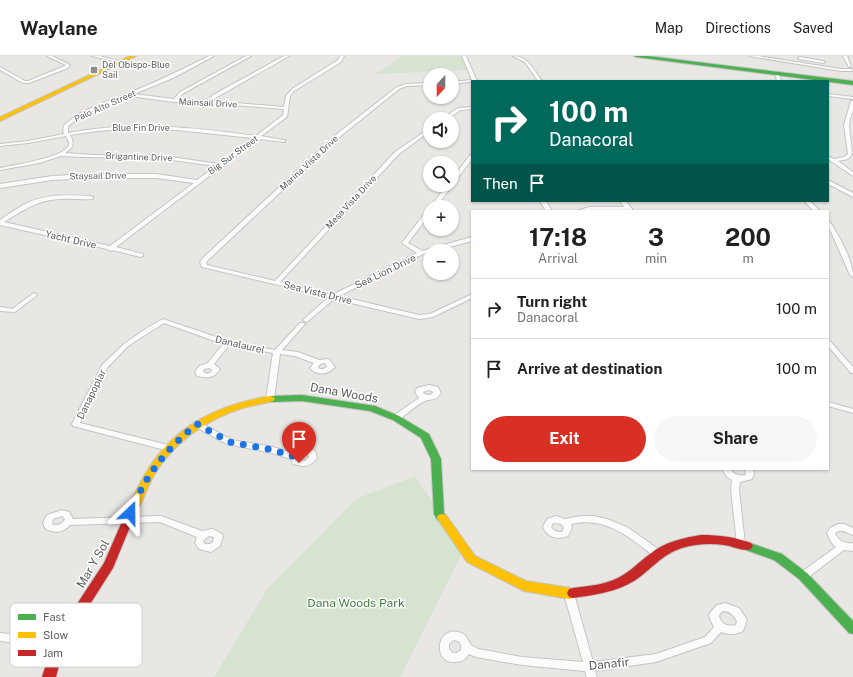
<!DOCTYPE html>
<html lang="en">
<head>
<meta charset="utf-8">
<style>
  :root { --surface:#fff; --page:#f6f6f6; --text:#202124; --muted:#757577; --line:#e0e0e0; --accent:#d93025 }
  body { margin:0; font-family:"Public Sans",sans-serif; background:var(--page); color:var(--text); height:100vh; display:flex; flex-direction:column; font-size:15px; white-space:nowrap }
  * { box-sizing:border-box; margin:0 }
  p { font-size:13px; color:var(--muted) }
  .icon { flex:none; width:22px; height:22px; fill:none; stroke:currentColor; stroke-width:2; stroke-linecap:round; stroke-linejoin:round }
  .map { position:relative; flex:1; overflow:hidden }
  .drawer { position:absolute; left:471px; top:154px; width:358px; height:260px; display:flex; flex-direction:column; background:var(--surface); border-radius:0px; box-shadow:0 1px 3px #0004 }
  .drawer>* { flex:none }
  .guide { position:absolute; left:471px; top:24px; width:358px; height:122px; border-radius:0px; box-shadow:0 1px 3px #0004; background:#00695c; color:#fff; overflow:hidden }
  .needle { width:26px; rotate:201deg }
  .tools { position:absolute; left:423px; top:12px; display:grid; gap:8px }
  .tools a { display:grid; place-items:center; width:36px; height:36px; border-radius:50%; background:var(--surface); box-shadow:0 1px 3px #0004; font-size:20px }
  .pin { position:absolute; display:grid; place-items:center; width:34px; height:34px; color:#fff; margin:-41px -17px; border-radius:50% 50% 50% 0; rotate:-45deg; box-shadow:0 0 4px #0007 }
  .pin .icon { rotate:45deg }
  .me { position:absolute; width:44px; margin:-22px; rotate:23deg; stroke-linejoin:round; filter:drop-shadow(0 0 3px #0008) }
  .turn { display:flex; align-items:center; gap:14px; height:84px; padding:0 12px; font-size:18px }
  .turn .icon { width:52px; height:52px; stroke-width:2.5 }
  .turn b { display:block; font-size:28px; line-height:34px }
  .then { display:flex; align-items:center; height:38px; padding:0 12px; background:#0003; gap:8px; font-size:15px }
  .eta { display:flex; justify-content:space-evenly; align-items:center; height:68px; text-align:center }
  .eta b { font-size:24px; font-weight:700; line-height:28px }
  .button { display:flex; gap:8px; margin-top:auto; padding:8px 12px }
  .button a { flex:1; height:46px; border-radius:24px; background:var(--accent); color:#fff; font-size:16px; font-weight:700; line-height:46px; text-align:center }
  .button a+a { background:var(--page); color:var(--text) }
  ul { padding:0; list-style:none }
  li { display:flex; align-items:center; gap:12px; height:60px; padding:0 12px; border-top:1px solid var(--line) }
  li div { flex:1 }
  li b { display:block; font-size:15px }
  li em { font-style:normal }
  header { display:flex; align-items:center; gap:24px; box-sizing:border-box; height:56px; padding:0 20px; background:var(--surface); border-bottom:1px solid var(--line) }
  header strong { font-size:19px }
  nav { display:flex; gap:22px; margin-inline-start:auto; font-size:14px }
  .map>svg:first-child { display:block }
  .green { fill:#d5e3d0 }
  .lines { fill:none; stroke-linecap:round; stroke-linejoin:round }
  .street-casing { stroke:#c5c4c4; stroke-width:2 }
  .fast-casing { stroke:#c4c4c4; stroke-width:2 }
  .slow-casing { stroke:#c4c4c4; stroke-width:2 }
  .jam-casing { stroke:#c4c4c4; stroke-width:2 }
  .street { fill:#fcfbfb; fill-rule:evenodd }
  .fast { fill:#4caf50; fill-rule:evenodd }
  .slow { fill:#ffc107; fill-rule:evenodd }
  .jam { fill:#c62828; fill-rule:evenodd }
  .route { stroke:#1a73e8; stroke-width:7; stroke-dasharray:0 12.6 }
  .poi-dot { fill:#8c8e8e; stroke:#fff; stroke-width:1.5 }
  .labels { text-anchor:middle; stroke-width:3; stroke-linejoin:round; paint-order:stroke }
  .far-poi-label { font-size:9px; fill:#5a5e60; stroke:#fff; text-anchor:start }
  .far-street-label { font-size:9px; fill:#5a5e60; stroke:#fff }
  .street-label { font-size:10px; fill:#5a5e60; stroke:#fff }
  .near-street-label { font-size:12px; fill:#5a5e60; stroke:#fff }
  .near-park-label { font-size:12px; fill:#427c3e; stroke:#fff }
  .key { fill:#fff; stroke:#cecfcf; stroke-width:1 }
  .key-label { font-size:11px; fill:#5a5e60 }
</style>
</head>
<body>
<header>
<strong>Waylane</strong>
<nav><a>Map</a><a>Directions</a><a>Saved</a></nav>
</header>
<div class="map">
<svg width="853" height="621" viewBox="0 0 853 621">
  <rect width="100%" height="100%" fill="#e9e7e3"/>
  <path class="green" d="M403,0H462L468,14L375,18Z
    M415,420L464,493L400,621H214L268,532L356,443Z"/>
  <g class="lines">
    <defs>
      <path id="street" d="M47,0H52L70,9L68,12L29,27H23L0,14V11L25,25H28L65,10L66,9Z
        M92,0H99L123,6L121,7Z
        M209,0H214L173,22L134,38L174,43L180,36L246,0H251L182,38L178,43L207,45L213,39L284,0H289L217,41L212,45L284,51L286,40L292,33L338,4L340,0H344L341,6L294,35L290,40L287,61L261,80L283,84H285V86L258,83L116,191L143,198V200L141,201L112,194L110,195L107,193L0,169V164C9,158 17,152 27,147C47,138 69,139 91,140L93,141V143C83,144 72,142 61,143C37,144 24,154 4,166L110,190L194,127L156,122H92L52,124L0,132V128L52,120L92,118H156L197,124L216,110L157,102L82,101L61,100L39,107L0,114V112C13,109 64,102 69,89C70,86 67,83 66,80L28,87L0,90V88L28,85L64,78C62,72 64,68 69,65C86,51 116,43 136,34C161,24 185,12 209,0ZM130,40L174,46L210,47L284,53L283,59L256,80C193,71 132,65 68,77V71C79,58 114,46 130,40ZM133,72L176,74L253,82L219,108L157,99H93L65,97C73,92 75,87 70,79L97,75Z
        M462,0H466L477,25L452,28V26L472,24Z
        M513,0C528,0 534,14 542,25H538L525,6Z
        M749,0H758L841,13H852L853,15H841Z
        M843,0H847L851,11H849Z
        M800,1L823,5L825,6L823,7L799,3L798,2Z
        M777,16L779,17L781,25H777L775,17Z
        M430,27V29L407,30L399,33L337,83L206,206L207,209L275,225L395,96L430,72V75L399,98L280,226L332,239L417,197L402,187L428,153L430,152V158L408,187L422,195L472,181V185L435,195H430V196L423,198L339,240L419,259L430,258L472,238V242L433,261L419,263L334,243L308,265L306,266L303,264L304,263L329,241L202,211L200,206L204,201L333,81L397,31L406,28Z
        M828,38L853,41V43L828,40Z
        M851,45H853V55L850,63L849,69L852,98L848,103L838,105L853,116V120L828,103V100L834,103L844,101L848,98L844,69Z
        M472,51V53L461,54L447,63H442L458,52Z
        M470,99H472V103L454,127L452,128V123Z
        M828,124L853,137V141L828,128Z
        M452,128L453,129L452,130L436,151H430L447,129Z
        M540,145H546L552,155H546Z
        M620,145H626L632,153V155H577L589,151H624Z
        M804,145H810L820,155H814Z
        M828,165L830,166C839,180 853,204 853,221L850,219L832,178L828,171Z
        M34,237L37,239L36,240L15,256L0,255V251L12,253Z
        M163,263L228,285L275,294L300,267H304L305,268L304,269L282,294L298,296L319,304L329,303L335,311C328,319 317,320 310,312L314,307L295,300L280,298L274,343L270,345L266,343L273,297L229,289L214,308L220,313C214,323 207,322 197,320L195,316L199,310L208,307L223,288L164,267L128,290L107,312L80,367L172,390L173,392L172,394L169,395L73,370L72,368L102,309L124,288L147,272ZM325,307L327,311C324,313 321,314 318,312L320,308ZM209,312L212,314L211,316L207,318L203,316L204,313Z
        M828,284L830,285L853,311V317H851L828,290Z
        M429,329L438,331L441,337C435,346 432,342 425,345C416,349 407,358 399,364H393L392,362L393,360L419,342L415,336L417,332ZM429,334L432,335L433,337L430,339L424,338L423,336Z
        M828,346L853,353V357L828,350Z
        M197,365L232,384L273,391L292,397L306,391L315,395L317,402C309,412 305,411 293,408L291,403L272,397L227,388L194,370L193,368L194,366ZM306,397L308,399L309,401L305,405L299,404L300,400Z
        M722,413H730C734,419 739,420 746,419L745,413H753L754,418L752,423L740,426L739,434L745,488L744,490L741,491L738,490L737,488L731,434L732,424L727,421Z
        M62,454L69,456L73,463L161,460L202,475L212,473L215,474L222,478L223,480L220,490L211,496L199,493L195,487L197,481L160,466L70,469C63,477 54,478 45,472L43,467L47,459ZM62,460L65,463C62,468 57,471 52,468L53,463ZM209,480L214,481L213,486L210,488H205L203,486L204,484Z
        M556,460L565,463L581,460H594L607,463L627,471L661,495L662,498L661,501L658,502L655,501C629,481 606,460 571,468L572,472L568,480C557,484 548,482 543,471L547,463ZM553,467L561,468L564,472L562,476C557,476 554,475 551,471Z
        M838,468H844L853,472V479C846,477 842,472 835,477C838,485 845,488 853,487V495L844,494L806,523L803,524L800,523L798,520L800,517L836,491L831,486L827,477L830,472Z
        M569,534L572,535L574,538L593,606L656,598L705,581L714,571L710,563L709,558L717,549L725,547L739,552L747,564L743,575C735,579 730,579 721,576L711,587L656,606L595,615L597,621H587L585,615L522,609L476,601L469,598C466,603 462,606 456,606C430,609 437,563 465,579L471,589L478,593L522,601L583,606L564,538L566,535ZM723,555C730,555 733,559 737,565L736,569C728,571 720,568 719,559ZM454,584L458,585L461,589V594L457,597H453L449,593V588Z
        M119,574C150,574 130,615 105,598L103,591H58L0,585V577L58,583H106L111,577ZM122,582L125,584V589L119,593H113V588L117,583Z"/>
      <path id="fast" d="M634,0H648L853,25V29L636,1Z
        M302,339L375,350L399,360L429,378L441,403L444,457L447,462L446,465C439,467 437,464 434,458L431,403L421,382L393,364L370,355L302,345L270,346L265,343L270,340Z
        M747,486L782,498L807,517L853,565V578L849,577L799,523L774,504L743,493L741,490L743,487Z"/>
      <path id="slow" d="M130,0H136L0,65V61Z
        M270,340L273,341L275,343L273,345C263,348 253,349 243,352C207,363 174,386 154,419C146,434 141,449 133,464L129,465L125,464L124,461C131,446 138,429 147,415C175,369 218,349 270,340Z
        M442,458L446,459L475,500L526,525L577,533L579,537L577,541L569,543L524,535L467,506L437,462L438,459Z"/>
      <path id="jam" d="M129,457L133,458L134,461L113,512L64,589L56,621H42L54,583L104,507L124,461L125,458Z
        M701,479C719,479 735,481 751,487L753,490L751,493C743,496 733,490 724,489C710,487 695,488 682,492C662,498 651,514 634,525C616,536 594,539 573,542L569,541L567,537L569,533L573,532C588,530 604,529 618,522C630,516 639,506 650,498C664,486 683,482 701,479Z"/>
    </defs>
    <use href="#street" class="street-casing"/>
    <use href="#fast" class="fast-casing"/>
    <use href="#slow" class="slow-casing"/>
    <use href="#jam" class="jam-casing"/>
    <use href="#street" class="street"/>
    <use href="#fast" class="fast"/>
    <use href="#slow" class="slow"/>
    <use href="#jam" class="jam"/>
  </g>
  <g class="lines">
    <path class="route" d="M130,457C146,419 165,394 197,368L230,386L273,394L295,401L296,406L299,407"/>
  </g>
  <rect class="poi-dot" x="90" y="10" width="8" height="8" rx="2"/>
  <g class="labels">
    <g class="far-poi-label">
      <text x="102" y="12">Del Obispo-Blue<tspan x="102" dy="10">Sail</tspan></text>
    </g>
    <g class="far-street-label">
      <text transform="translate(208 47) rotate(3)" y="3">Mainsail Drive</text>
      <text transform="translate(105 50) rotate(-24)" y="3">Palo Alto Street</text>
      <text x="141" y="75">Blue Fin Drive</text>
      <text transform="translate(233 99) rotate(-36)" y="3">Big Sur Street</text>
      <text transform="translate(139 101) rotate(2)" y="3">Brigantine Drive</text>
      <text transform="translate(309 107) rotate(-43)" y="3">Marina Vista Drive</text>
      <text transform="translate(98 120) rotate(-1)" y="3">Staysail Drive</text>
      <text transform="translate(351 146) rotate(-47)" y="3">Mesa Vista Drive</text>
    </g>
    <g class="street-label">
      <text transform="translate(71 183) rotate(13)" y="4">Yacht Drive</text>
      <text transform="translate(385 215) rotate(-26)" y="4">Sea Lion Drive</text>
      <text transform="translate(318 236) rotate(14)" y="4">Sea Vista Drive</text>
      <text transform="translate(240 288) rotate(13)" y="4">Danalaurel</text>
      <text transform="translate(91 338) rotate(-64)" y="4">Danapoplar</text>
    </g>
    <g class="near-street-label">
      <text transform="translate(344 337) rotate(10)" y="4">Dana Woods</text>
      <text transform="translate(93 508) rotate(-60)" y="4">Mar Y Sol</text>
      <text transform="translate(609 608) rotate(-6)" y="4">Danafir</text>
    </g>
    <g class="near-park-label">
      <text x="356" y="551">Dana Woods Park</text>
    </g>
  </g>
  <rect x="10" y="547" width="132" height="64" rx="6" class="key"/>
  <rect x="18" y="558" width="18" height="6" fill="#4caf50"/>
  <rect x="18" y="576" width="18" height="6" fill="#ffc107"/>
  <rect x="18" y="594" width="18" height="6" fill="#c62828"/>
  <g class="key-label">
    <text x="43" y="565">Fast</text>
    <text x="43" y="583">Slow</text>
    <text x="43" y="601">Jam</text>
  </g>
</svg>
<div class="tools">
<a><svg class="needle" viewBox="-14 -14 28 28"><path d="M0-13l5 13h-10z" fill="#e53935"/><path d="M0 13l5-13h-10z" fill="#757577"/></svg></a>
<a><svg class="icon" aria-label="sound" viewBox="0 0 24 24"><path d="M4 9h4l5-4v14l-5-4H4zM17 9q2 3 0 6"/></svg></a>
<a><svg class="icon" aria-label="search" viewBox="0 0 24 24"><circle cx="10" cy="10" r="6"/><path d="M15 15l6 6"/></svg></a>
<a>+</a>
<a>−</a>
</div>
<div class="pin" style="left:299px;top:407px;background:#d93025"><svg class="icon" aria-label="arrive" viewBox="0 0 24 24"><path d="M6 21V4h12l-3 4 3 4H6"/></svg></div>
<svg class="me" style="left:130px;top:457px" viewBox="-20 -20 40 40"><path d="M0-17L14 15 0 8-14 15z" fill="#1a73e8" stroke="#fff" stroke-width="4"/></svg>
<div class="guide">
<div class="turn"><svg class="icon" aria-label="right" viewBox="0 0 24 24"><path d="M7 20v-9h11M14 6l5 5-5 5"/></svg><div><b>100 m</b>Danacoral</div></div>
<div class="then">Then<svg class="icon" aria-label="arrive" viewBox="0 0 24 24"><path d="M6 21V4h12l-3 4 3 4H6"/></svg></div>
</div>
<section class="drawer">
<div class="eta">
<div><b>17:18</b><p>Arrival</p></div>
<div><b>3</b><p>min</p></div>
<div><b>200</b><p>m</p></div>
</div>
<ul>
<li><svg class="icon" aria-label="right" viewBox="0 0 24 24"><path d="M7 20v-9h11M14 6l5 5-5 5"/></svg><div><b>Turn right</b><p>Danacoral</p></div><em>100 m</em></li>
<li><svg class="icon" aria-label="arrive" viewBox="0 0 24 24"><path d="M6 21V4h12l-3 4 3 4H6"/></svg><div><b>Arrive at destination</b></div><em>100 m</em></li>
</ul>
<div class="button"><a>Exit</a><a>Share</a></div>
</section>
</div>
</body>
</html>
